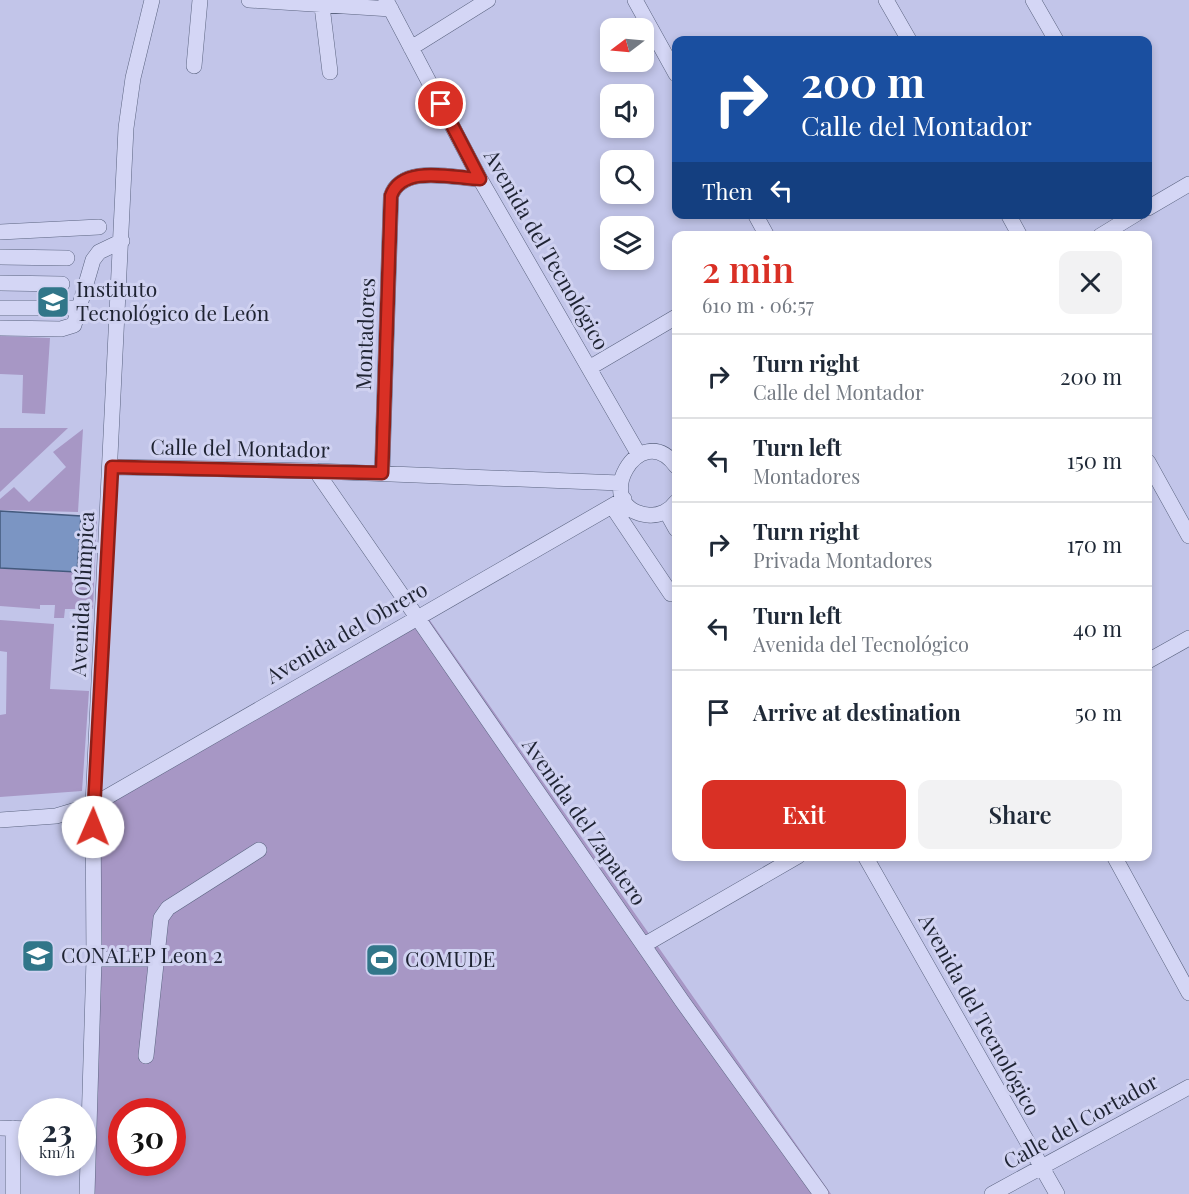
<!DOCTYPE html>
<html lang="en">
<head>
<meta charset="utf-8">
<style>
  :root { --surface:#fff; --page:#f2f2f3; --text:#1f2937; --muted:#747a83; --line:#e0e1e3; --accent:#d93025 }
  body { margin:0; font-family:"Playfair Display",serif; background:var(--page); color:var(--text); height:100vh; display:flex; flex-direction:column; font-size:22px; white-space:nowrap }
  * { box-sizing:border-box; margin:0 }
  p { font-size:20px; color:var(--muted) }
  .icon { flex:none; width:33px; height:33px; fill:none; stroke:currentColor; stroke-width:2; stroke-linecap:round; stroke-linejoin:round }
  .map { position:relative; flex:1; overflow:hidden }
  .panel { position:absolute; left:672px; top:231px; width:480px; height:630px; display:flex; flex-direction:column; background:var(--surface); border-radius:12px; box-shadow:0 3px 9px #0003 }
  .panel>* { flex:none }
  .hud { position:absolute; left:672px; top:36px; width:480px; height:183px; border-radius:12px; box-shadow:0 3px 9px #0003; background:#1a4fa0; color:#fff; overflow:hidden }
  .needle { width:39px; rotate:254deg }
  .controls { position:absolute; left:600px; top:18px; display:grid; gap:12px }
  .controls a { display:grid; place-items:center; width:54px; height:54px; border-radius:12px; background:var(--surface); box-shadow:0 3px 9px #0003; font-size:30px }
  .speed { position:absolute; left:18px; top:1098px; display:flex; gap:12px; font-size:30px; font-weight:700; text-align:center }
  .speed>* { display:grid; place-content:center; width:78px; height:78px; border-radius:50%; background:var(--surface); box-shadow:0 3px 9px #0003; line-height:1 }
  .speed small { font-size:15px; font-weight:400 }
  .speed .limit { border:9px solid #d22; background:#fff; color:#111 }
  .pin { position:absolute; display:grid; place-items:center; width:51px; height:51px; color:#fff; margin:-26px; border:3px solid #fff; border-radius:50%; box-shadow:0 2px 6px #0007 }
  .me { position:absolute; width:66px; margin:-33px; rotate:1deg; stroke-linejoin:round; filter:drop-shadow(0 0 4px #0008) }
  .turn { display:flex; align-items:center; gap:21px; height:126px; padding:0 30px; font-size:27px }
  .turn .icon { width:78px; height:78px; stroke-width:2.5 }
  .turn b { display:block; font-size:42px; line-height:51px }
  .then { display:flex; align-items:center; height:57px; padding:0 30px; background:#0003; gap:12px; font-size:22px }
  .round { display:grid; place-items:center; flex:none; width:63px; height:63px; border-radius:12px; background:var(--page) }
  .summary { display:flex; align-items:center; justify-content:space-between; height:102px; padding:0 30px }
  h1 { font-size:36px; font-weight:600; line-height:45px; color:var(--accent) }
  .button { display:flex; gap:12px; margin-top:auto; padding:12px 30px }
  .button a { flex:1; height:69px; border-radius:12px; background:var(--accent); color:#fff; font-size:24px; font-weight:600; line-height:69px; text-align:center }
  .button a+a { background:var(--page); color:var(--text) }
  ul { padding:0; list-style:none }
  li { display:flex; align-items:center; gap:18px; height:84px; padding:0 30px; border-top:2px solid var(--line) }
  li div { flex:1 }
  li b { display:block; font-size:22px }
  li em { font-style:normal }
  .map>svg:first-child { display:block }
  .green { fill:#a797c5; fill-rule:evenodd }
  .building { fill:#7b95c3; stroke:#43597d; stroke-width:1.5 }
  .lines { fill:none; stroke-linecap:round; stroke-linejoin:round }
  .minor-casing { stroke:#5b6480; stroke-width:16 }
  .minor { stroke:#d4d6f5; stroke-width:15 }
  .route-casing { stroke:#8d1f18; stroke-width:15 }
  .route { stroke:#d93025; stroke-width:10 }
  .labels { text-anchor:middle; stroke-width:6; stroke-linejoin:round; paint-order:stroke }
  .street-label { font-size:21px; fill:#1e2332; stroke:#d0d2f1 }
  .poi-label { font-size:21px; fill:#1e2332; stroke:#d0d2f1; text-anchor:start }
</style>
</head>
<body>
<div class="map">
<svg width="1189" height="1194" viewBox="0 0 1189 1194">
  <rect width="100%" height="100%" fill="#c2c5e9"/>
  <path class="green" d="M0,336L50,338L45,414L22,413L23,375L0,374Z
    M0,428H68L0,492Z
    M83,429L78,512L0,510V499L14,487L29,502L66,467L53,452Z
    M81,516L97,517L93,609H65L64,618H54L55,605H40V609L0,606V568L77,572Z
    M422,609L831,1194H93L100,809ZM122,1112H172V1162H122Z
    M0,620L54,624L50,689L89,691L82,791L0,797V715L6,714L7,652L0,651Z"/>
  <path class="building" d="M0,511L81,516L77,572L0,568Z"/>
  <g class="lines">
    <defs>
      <path id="minor" d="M249,0L391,9
        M386,0L480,179L639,455
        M635,0L676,74
        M886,0L909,40
        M1033,0L1056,40
        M322,6L330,72
        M411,48L488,0
        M194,66L200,0
        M1148,208L1189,184
        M755,214L767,236
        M1008,214L1020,236
        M0,232L99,227
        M1100,236L1136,214
        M0,257L67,258
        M0,283L62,284
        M0,308H80
        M0,328L61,329L74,325L93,260L99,252L122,241
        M589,368L676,317
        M1148,462L1189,536
        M676,466C640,416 588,508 648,515C659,516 670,511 676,502
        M112,467L316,471L620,483
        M316,471L682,1001L821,1194
        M382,473L391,196C402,164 453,178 480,179
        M612,506L671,594
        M666,511L676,529
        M1148,661L1189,638
        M0,820L56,816L93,805L624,499
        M865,856L1057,1194
        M1114,856L1189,993
        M644,945L798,856
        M94,959H156
        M146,1056L161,918L168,908L259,850
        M0,1128L32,1129
        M13,1194V1128
        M87,1194L94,959L93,805L126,128L133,78L152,0
        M992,1194L1189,1087"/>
    </defs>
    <use href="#minor" class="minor-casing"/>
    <use href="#minor" class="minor"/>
  </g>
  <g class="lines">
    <defs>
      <path id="route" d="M93,827L112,467L382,473L391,196C402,164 453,178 480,179L441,104"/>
    </defs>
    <use href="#route" class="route-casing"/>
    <use href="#route" class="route"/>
  </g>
  <defs>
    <symbol id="university-square" viewBox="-11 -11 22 22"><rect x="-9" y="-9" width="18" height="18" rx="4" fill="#317689" stroke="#d0d2f1"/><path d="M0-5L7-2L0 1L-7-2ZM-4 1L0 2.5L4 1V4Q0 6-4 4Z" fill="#fff"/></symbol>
    <symbol id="school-square" viewBox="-11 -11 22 22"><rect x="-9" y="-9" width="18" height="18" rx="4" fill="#317689" stroke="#d0d2f1"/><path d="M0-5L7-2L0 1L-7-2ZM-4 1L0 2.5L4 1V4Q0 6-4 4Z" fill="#fff"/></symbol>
    <symbol id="stadium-square" viewBox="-11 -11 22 22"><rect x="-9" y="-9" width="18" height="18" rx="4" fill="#317689" stroke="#d0d2f1"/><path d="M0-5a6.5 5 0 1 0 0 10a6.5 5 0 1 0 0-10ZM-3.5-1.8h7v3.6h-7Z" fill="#fff"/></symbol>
  </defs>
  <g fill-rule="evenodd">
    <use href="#university-square" x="34" y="283" width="38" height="38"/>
    <use href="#school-square" x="19" y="937" width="38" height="38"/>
    <use href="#stadium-square" x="363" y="941" width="38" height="38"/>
  </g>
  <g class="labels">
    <g class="street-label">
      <text transform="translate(546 250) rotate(60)" y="7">Avenida del Tecnológico</text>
      <text transform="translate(366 334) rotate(-88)" y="7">Montadores</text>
      <text transform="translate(240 449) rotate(1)" y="7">Calle del Montador</text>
      <text transform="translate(83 594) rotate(-87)" y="7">Avenida Olímpica</text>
      <text transform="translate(347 633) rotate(-30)" y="7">Avenida del Obrero</text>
      <text transform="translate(584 822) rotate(55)" y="7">Avenida del Zapatero</text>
      <text transform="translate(979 1015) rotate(61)" y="7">Avenida del Tecnológico</text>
      <text transform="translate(1081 1122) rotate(-29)" y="7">Calle del Cortador</text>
    </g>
    <g class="poi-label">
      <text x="76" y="297">Instituto<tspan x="76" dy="24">Tecnológico de León</tspan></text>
      <text x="61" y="963">CONALEP Leon 2</text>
      <text x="405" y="967">COMUDE</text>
    </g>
  </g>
</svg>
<div class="controls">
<a><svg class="needle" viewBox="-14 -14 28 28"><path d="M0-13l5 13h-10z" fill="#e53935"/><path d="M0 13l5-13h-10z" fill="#747a83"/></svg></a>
<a><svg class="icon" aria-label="sound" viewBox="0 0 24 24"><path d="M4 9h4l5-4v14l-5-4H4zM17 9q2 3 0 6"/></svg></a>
<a><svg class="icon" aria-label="search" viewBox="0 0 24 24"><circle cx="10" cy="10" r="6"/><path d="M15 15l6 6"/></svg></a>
<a><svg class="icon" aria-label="layers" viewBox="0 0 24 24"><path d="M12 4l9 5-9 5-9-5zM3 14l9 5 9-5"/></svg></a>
</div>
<div class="speed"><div>23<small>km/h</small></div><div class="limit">30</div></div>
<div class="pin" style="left:441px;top:104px;background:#d93025"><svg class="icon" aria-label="arrive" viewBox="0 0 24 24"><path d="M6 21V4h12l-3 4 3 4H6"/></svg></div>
<svg class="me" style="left:93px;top:827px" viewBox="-20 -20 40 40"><circle r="19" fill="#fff"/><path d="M0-13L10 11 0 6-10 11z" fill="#d93025"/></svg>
<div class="hud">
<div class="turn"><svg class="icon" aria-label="right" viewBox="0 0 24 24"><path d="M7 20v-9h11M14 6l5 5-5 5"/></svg><div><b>200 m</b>Calle del Montador</div></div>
<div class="then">Then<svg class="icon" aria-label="left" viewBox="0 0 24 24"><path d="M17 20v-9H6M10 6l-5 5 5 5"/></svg></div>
</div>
<section class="panel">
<div class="summary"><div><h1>2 min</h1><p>610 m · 06:57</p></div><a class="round"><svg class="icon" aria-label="close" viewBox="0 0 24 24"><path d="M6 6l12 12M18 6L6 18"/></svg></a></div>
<ul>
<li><svg class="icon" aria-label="right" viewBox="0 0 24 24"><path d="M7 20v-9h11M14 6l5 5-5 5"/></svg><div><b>Turn right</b><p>Calle del Montador</p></div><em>200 m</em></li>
<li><svg class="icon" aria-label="left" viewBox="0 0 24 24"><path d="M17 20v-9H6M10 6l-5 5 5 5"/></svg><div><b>Turn left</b><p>Montadores</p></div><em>150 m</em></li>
<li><svg class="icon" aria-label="right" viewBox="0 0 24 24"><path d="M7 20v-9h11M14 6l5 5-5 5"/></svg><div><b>Turn right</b><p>Privada Montadores</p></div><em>170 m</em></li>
<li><svg class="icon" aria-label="left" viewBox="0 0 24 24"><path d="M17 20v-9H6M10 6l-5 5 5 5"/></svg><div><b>Turn left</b><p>Avenida del Tecnológico</p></div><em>40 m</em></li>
<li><svg class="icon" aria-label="arrive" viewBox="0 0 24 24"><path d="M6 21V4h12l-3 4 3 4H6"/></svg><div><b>Arrive at destination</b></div><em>50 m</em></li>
</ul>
<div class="button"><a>Exit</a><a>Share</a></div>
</section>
</div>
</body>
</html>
